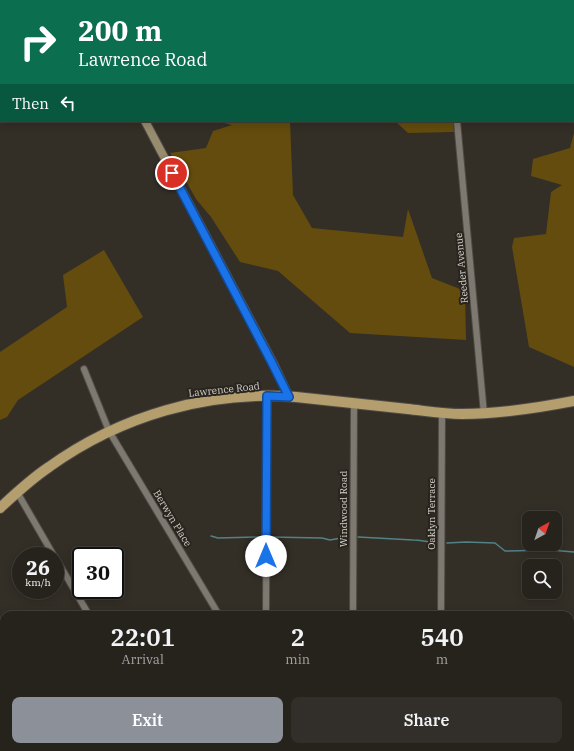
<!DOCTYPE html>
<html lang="en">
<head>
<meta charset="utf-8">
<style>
  :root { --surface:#26231d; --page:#322f2a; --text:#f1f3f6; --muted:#a4a4a4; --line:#42403b; --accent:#8c9099 }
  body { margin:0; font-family:"IBM Plex Serif",serif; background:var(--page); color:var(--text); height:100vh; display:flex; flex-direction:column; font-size:15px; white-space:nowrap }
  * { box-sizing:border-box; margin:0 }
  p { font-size:13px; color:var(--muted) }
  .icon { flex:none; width:22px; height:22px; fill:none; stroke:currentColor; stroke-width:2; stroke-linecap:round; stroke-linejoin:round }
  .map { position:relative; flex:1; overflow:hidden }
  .drawer { position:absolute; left:0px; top:611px; width:574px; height:140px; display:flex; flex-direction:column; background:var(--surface); border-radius:12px 12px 0 0; box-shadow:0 2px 10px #0003,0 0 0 1px var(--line) }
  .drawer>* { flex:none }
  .banner { position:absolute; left:0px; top:0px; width:574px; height:122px; box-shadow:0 2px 10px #0003,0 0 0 1px var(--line); background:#0b6e4f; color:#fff; overflow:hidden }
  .needle { width:26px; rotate:40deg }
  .controls { position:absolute; left:522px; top:511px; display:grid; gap:8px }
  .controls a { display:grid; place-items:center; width:40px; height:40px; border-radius:8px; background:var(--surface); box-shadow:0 2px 10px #0003,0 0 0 1px var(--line); font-size:20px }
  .speed { position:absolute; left:12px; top:547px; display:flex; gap:8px; font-size:20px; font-weight:700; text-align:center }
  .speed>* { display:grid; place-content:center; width:52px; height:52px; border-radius:50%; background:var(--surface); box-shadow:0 2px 10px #0003,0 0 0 1px var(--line); line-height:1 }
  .speed small { font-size:10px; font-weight:400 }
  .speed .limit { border:2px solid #111; border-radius:6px; background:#fff; color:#111 }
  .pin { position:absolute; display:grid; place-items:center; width:34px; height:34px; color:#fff; margin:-17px; border:2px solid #fff; border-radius:50%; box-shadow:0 1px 4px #0007 }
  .me { position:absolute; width:44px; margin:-22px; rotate:0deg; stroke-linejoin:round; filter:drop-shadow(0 0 3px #0008) }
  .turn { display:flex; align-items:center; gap:14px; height:84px; padding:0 12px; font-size:18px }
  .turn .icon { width:52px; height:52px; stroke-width:2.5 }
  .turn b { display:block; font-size:28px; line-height:34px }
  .then { display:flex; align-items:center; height:38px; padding:0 12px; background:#0003; gap:8px; font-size:15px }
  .eta { display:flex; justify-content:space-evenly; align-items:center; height:68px; text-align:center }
  .eta b { font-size:24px; font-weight:600; line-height:28px }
  .button { display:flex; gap:8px; margin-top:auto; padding:8px 12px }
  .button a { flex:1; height:46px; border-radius:8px; background:var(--accent); color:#fff; font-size:16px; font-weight:600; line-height:46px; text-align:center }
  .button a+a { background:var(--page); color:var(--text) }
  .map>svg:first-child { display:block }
  .green { fill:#634c0d }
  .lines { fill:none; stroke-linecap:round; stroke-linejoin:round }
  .stream { stroke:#538188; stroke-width:1.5 }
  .street-casing { stroke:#4f4b45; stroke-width:8 }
  .secondary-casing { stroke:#4f4b45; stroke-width:10 }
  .primary-casing { stroke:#4f4b45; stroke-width:12 }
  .street { stroke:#7d7970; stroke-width:6 }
  .secondary { stroke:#988c6f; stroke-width:8 }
  .primary { stroke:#b49e6e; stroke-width:10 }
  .route-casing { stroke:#114b97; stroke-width:10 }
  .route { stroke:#1a73e8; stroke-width:7 }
  .labels { text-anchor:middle; stroke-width:4; stroke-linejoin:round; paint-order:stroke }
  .street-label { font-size:10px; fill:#d4d2cc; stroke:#29251e }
</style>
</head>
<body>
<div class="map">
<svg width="574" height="751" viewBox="0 0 574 751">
  <rect width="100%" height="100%" fill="#332f27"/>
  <path class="green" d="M78,0H438V1H78Z
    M217,121H290L293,195L312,228L403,237L408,209L432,278L465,291L466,340L350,333L278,271L240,262L211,217L196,199L170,153L206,148L213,131L232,125Z
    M395,121H453L454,132L408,133Z
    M574,133V367L529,347L512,247L514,238L546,234L551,192L562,185L531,176L533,159L570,148Z
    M104,250L143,317L18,400L7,417L0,420V352L67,307L63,275Z
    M253,747H389V751H253Z"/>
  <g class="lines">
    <path class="stream" d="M211,536L218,538L260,537
      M270,537L322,538L330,540L347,537
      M358,537C376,538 395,539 413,540C420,540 427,542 435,542
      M447,543L466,542L495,543L505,551L550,550L574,552"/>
    <defs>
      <path id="street" d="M441,0V1
        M517,0V1
        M573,6H574
        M573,97H574
        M457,121L484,414
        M84,369L109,431L219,615
        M17,492L54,556
        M55,557L89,615
        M266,615L267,396
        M353,615L354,404
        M441,615L442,413
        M570,653H574
        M0,683L4,690
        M39,747L41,751
        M253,747V751
        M443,747V751
        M530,747L554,751
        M157,751V747"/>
      <path id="secondary" d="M81,0L82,1
        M145,121L273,363L289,397"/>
      <path id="primary" d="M0,508C16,493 31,479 49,467C120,416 208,390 296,397C333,401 370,405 408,409C426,411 444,414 462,414C499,414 538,408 574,401"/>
    </defs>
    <use href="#street" class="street-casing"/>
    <use href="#secondary" class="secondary-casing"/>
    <use href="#primary" class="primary-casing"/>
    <use href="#street" class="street"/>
    <use href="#secondary" class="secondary"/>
    <use href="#primary" class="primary"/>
  </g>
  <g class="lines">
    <defs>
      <path id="route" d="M172,173L272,363L289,397L267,396L266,556"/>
    </defs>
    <use href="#route" class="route-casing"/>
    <use href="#route" class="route"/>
  </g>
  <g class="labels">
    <g class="street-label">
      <text transform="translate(461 268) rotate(-95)" y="4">Reeder Avenue</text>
      <text transform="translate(224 389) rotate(-6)" y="4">Lawrence Road</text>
      <text transform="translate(343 509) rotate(-90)" y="4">Windwood Road</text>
      <text transform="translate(431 514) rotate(-90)" y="4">Oaklyn Terrace</text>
      <text transform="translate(173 518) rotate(59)" y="4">Berwyn Place</text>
    </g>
  </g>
</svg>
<div class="controls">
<a><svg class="needle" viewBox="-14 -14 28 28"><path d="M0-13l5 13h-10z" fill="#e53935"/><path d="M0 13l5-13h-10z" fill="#a4a4a4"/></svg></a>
<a><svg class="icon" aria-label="search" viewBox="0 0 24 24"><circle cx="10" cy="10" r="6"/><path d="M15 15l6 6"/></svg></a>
</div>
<div class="speed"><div>26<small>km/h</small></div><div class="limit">30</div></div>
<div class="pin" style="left:172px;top:173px;background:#d93025"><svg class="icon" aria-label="arrive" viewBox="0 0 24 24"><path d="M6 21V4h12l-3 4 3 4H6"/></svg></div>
<svg class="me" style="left:266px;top:556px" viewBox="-20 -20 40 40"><circle r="19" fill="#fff"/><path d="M0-13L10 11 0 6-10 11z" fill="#1a73e8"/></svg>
<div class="banner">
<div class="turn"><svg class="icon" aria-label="right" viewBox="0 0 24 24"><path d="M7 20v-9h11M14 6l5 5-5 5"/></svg><div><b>200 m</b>Lawrence Road</div></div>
<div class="then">Then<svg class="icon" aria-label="left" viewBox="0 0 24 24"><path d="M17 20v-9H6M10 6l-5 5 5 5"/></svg></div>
</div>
<section class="drawer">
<div class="eta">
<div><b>22:01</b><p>Arrival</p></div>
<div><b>2</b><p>min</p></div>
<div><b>540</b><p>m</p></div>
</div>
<div class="button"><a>Exit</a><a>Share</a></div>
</section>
</div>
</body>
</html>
